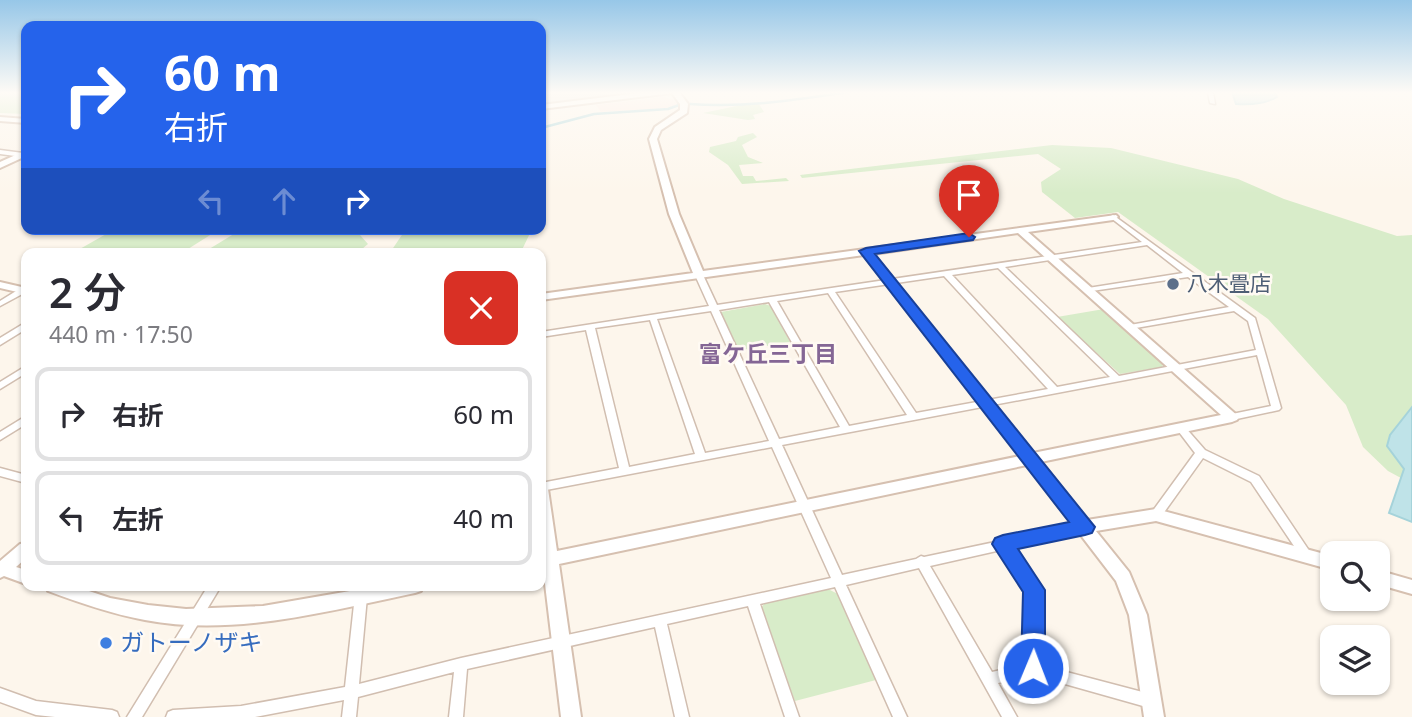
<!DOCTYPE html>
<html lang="ja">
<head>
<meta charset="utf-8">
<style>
  :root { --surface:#fff; --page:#f2f2f3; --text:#2b2b33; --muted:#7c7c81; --line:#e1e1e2 }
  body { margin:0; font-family:"Noto Sans","Noto Sans JP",sans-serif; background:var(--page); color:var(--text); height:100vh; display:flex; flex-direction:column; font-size:26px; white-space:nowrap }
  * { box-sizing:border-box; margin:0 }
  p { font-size:23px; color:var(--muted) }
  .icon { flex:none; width:38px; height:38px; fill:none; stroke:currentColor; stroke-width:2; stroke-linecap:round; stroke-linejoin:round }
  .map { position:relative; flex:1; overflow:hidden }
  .details { position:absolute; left:21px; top:248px; width:525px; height:343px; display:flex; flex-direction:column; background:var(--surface); border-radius:14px; box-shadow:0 2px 5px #0004 }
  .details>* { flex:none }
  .hud { position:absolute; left:21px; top:21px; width:525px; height:214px; border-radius:14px; box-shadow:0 2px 5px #0004; background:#2563eb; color:#fff; overflow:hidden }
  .buttons { position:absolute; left:1320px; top:541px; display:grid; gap:14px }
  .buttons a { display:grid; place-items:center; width:70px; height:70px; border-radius:14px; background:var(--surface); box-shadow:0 2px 5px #0004; font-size:35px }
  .pin { position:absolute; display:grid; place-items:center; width:60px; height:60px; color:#fff; margin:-72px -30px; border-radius:50% 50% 50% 0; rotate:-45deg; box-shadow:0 0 7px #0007 }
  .pin .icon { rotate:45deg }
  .me { position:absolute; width:77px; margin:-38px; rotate:1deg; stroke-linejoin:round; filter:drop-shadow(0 0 5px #0008) }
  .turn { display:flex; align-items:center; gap:24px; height:147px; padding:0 28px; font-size:32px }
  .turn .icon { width:91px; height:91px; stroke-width:2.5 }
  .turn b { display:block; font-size:49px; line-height:60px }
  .lanes { display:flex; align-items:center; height:66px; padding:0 28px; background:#0003; justify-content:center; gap:35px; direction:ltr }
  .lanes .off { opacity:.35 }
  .round { display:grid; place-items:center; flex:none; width:74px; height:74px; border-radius:14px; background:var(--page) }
  .headline { display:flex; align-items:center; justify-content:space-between; height:119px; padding:0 28px }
  h1 { font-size:42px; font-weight:600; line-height:52px }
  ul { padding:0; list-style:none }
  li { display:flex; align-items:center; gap:21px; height:94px; margin:0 14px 10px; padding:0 14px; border:4px solid var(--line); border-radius:14px }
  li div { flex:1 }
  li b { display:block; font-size:26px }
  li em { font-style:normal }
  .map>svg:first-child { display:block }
  .commercial { fill:#fde8e0 }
  .industrial { fill:#efe9e4 }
  .green { fill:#d8ecc9 }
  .water { fill:#bfe3e8; stroke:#a5d3da; stroke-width:2 }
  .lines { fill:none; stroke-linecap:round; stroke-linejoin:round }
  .stream { stroke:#a5d3da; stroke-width:2.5 }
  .street-casing { stroke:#d1beb0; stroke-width:3 }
  .secondary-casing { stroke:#d6c0b0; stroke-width:4 }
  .street { fill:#fff; fill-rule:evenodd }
  .secondary { fill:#fff; fill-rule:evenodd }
  .route { fill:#2563eb; stroke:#184099; stroke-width:2 }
  .service-dot { fill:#5c6f8a; stroke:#fffaf3; stroke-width:2.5 }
  .shop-dot { fill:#3f7fe0; stroke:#fffaf3; stroke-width:2.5 }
  .labels { text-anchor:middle; stroke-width:5; stroke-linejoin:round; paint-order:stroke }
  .service-label { font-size:21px; fill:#4e5e75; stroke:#fffaf3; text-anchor:start }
  .neighbourhood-label { font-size:23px; font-weight:bold; fill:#846695; stroke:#fffaf3 }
  .near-shop-label { font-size:24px; fill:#366cbe; stroke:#fffaf3; text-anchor:start }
</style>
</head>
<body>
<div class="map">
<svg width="1412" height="717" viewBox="0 0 1412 717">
  <rect width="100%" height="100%" fill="#fdf6ec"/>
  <path class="commercial" d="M663,97L675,100L678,105L668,108L601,112L596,105Z"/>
  <path class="industrial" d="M541,92H641L541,103Z"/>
  <path class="green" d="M26,92V114L0,113V92Z
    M746,104H759L764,112L753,115L755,119L748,120L703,113Z
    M753,133L757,137L742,145L748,157L763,163L739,165L743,176H753L756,181L786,178L789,181L742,184L728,165L709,152L710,147L736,141L738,137Z
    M1052,145L1111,148L1238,179L1284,199L1397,236L1412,235V484L1388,471L1363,447L1346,405L1268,319L1118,212L1075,218L1042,192L1041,182L1061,169L1038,154L802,178L800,175Z
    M115,229H199L215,232L180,254H71Z
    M242,229L360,235L368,244L356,254H201Z
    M406,229H532L520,254H389Z
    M765,304L771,306L790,342L736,351L721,312Z
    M1104,309L1164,363L1162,367L1120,374L1057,317Z
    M828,589L840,595L876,680L795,701L760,610L766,601Z"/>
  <path class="water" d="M1275,92L1277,97C1265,104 1250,105 1236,104L1232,92Z
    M1412,407V522L1389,513L1404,469L1387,446L1390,435Z"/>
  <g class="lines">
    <path class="stream" d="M690,104C744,108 795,100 849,92
      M541,128L594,114L668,109L679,105"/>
    <defs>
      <path id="street" d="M1208,92H1213L1215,104L1210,103Z
        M0,150L23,153L26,155L23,157L0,154Z
        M1113,215L1255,318L1281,408L1279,410L1232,420L1229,419L1227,417L1229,415L1232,414L1271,406L1257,355L782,445L842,575L916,559L921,556L924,557L1085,523L1089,524L1091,527L1089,530L1085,531L1012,548L1040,590V665L1150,694L1155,696L1157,701L1155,706L1150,708L1033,675L998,683L1017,717H1002L919,568L846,585L907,717H893L835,587L760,604L799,717H785L748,606L667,624L689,717H675L655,627L467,669L463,717H449L454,672L358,697L356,717H342L344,700L255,717H166L168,712L173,710L241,706L345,687L356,586H368L359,684L461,658L831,578L772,447L541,491V483L619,468L586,330L541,337V332L709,306L695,275L699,273L703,275L717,305L1142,242L1111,218V216ZM1147,245L1183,273L1088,288H1085L1084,290L1085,292L1188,277L1229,307L1130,325H1127L1126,327L1127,329H1130L1234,311L1248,321L1256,350L1119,376L1005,267ZM998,268L1110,377L1057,387L952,275ZM944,276L1048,389L916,413L835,292ZM828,293L907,415L849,426L777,301ZM769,302L840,427L779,439L719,310ZM711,311L769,441L705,453L657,319ZM650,320L695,454L629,467L595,328ZM1001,550L1028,591L1027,664L992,672L930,566Z
        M21,288H26V292L0,306V301Z
        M23,324H26V329L0,345V338Z
        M26,366V373L0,389V382Z
        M26,416V424L0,440V432Z
        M1181,425L1184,426L1205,450L1259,476L1310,552L1312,555L1310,558L1306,560L1302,558L1251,482L1203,458L1160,518L1156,519L1152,518L1151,515L1152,512L1195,453L1176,428L1178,426Z
        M0,468L26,475V483L0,476Z
        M208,586H221L142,717H127Z
        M0,688L36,701L112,710L117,712L119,717H55L36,715L0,702Z"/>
      <path id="secondary" d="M647,92H679L688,104L687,113L661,130L657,139L679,214L703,271L1116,215L1118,217L1113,220L1028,232L1239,417L1237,420L1232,422L1041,462L1087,520L1156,509L1332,556V570L1156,521L1096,531L1129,572L1147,615L1164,717H1144L1129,615L1116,581L1027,465L559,564L581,717H561L543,567L541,568V483L546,485L548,489L557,551L1020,456L864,255L541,300V294L693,273L669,214L649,139L655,127L680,110V104L672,93L541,109V105ZM1018,233L1221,415L1033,453L873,254Z
        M0,117L26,119V123L0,121Z
        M20,153H26V156L0,168V162Z
        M0,282L26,288V294L0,288Z
        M26,543V558L16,567L26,570V584L4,576L0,578V561L20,544Z
        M1377,570L1412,580V594L1377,584Z
        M46,586H74L110,598L148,605L186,609L263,606L379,586H423L421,591L415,593C328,611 234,637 145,620C112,614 80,603 48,591Z"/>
    </defs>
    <use href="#street" class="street-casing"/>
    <use href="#secondary" class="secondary-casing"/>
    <use href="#street" class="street"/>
    <use href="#secondary" class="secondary"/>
  </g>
  <linearGradient id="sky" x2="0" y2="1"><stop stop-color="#97c7e8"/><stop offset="0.48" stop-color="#fefbf6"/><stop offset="1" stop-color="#fefbf6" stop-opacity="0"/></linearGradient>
  <rect width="1412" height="193" fill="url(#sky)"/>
  <path class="route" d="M969,233L975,237L973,240L875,254L1095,527L1092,533L1085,535L1018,549L1045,590V668L1041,676L1033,680L1024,676L1021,668L1023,592L992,544L995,538L1003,535L1069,522L859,251L866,248Z"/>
  <circle class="service-dot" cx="1173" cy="284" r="7"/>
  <circle class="shop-dot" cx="106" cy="643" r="7"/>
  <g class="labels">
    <g class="service-label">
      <text x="1187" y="291">八木畳店</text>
    </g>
    <g class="neighbourhood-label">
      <text x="768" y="362">富ケ丘三丁目</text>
    </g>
    <g class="near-shop-label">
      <text x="120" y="651">ガトーノザキ</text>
    </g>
  </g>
</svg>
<div class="buttons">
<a><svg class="icon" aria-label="search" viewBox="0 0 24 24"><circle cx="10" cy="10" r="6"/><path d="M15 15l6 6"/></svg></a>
<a><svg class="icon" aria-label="layers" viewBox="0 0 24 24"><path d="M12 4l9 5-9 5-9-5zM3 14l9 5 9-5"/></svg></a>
</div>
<div class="pin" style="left:969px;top:237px;background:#d93025"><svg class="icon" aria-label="arrive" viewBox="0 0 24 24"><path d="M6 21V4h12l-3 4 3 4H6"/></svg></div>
<svg class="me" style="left:1033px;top:668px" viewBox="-20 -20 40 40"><circle r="17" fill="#2563eb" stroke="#fff" stroke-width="3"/><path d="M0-11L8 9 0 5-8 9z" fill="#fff"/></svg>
<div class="hud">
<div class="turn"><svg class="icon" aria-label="right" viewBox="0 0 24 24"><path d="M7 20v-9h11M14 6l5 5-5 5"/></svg><div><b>60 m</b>右折</div></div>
<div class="lanes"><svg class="icon off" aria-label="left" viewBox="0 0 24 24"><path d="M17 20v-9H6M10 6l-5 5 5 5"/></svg><svg class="icon off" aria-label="ahead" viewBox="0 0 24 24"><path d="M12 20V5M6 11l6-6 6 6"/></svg><svg class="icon" aria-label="right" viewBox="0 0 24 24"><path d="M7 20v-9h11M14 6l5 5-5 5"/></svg></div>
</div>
<section class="details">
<div class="headline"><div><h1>2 分</h1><p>440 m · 17:50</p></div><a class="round" style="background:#d93025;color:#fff"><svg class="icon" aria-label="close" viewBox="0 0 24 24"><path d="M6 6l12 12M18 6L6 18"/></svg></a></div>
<ul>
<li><svg class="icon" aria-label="right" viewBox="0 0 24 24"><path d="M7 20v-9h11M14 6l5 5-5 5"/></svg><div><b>右折</b></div><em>60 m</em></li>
<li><svg class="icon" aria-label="left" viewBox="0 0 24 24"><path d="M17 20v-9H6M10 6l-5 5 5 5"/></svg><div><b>左折</b></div><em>40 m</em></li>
</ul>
</section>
</div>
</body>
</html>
